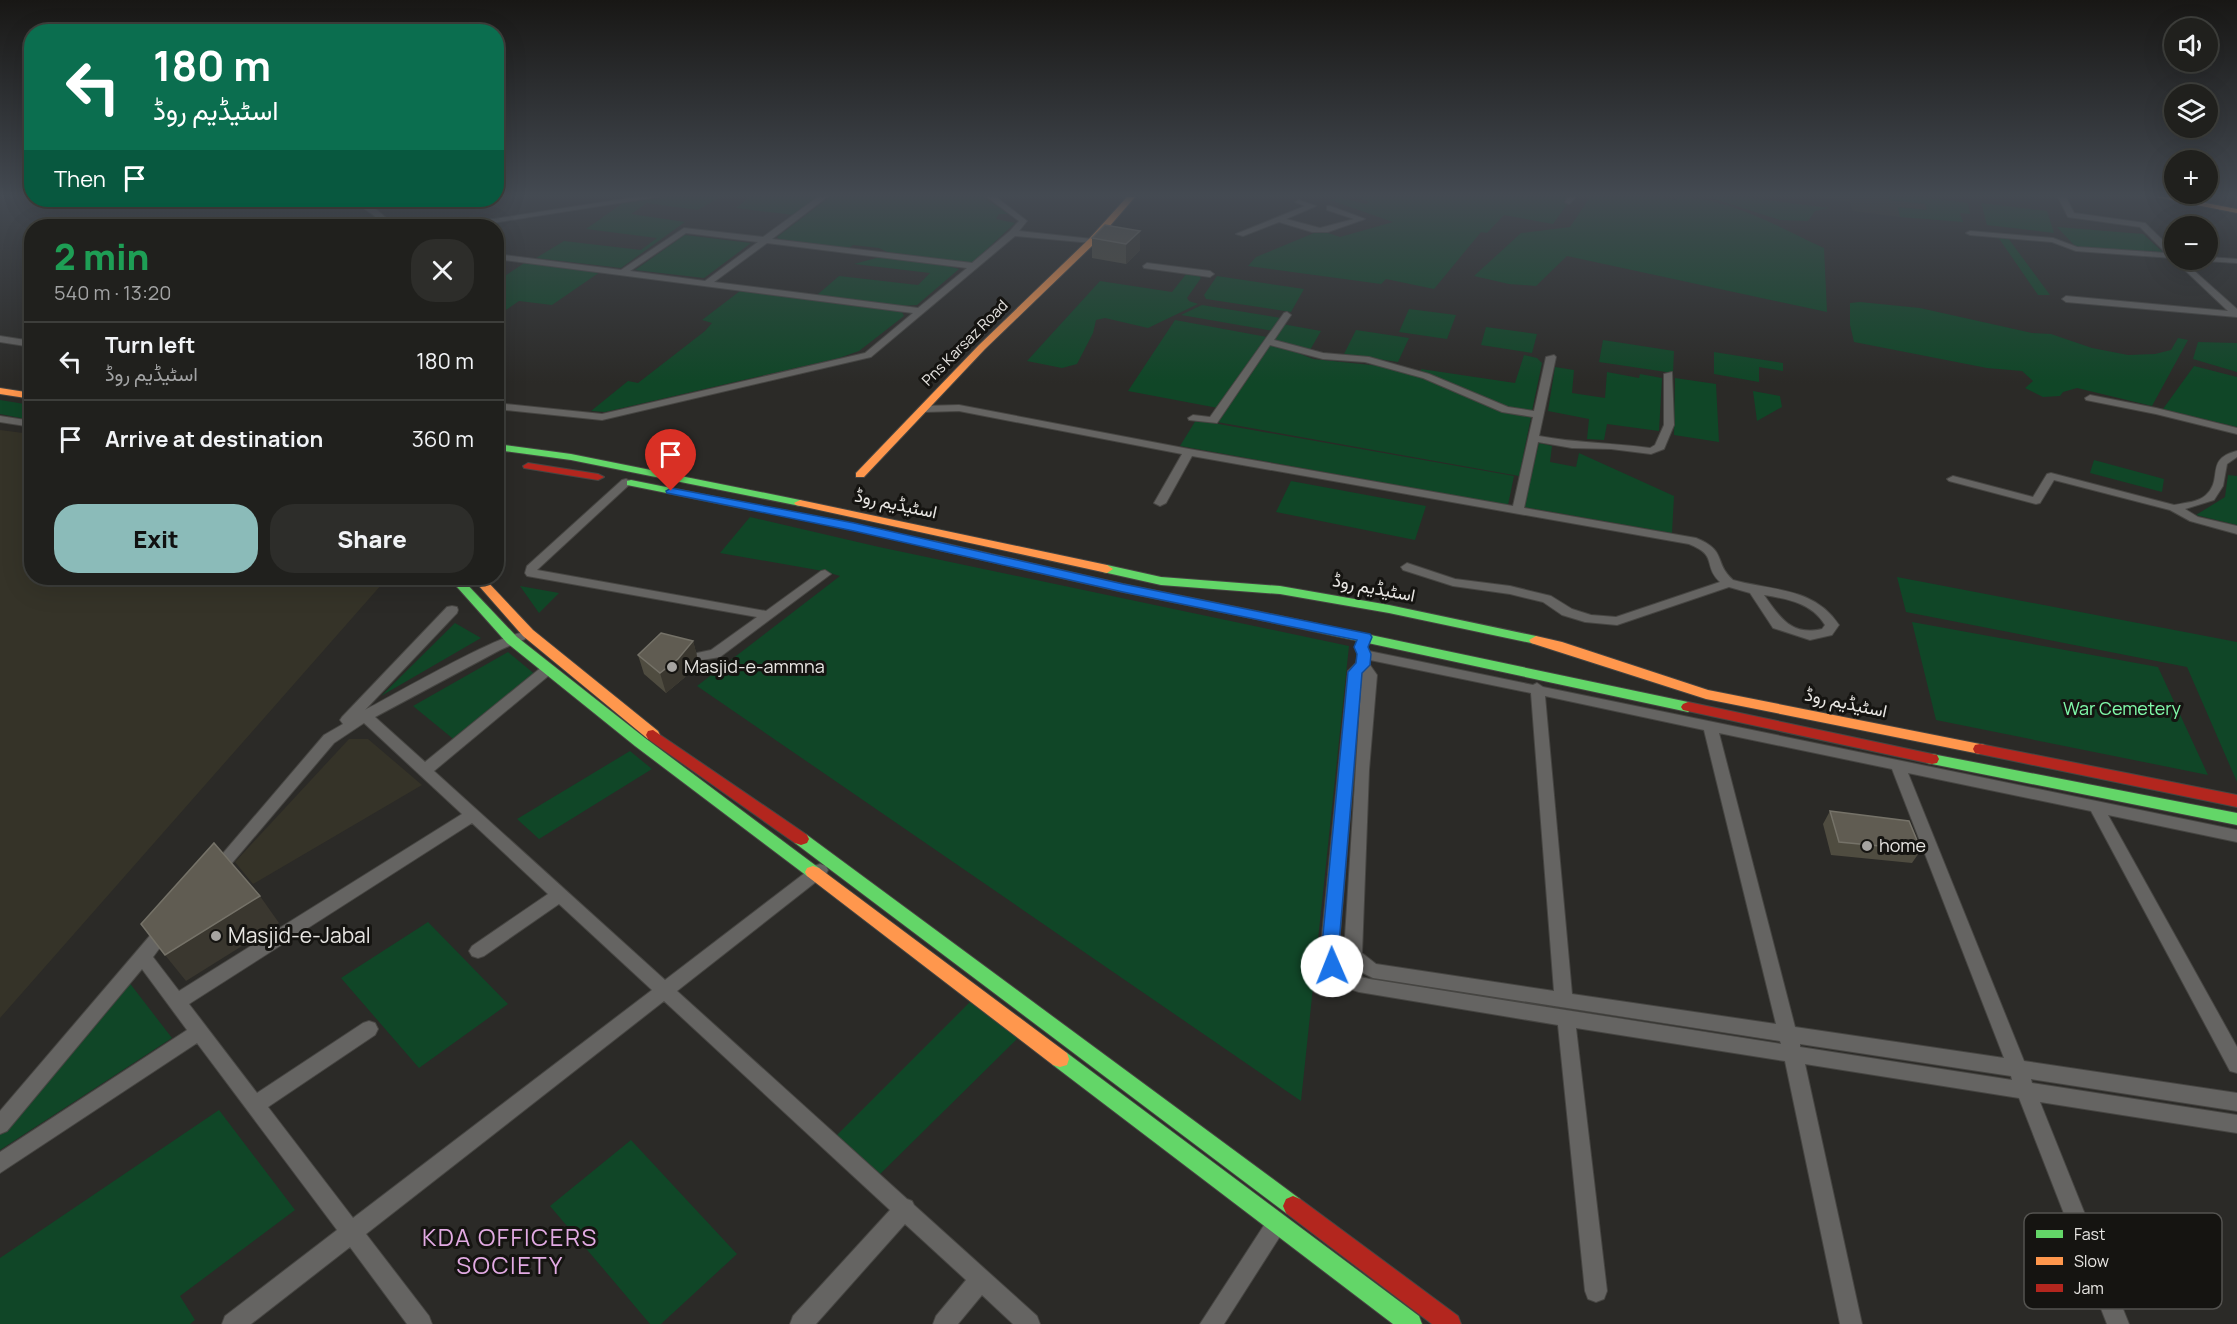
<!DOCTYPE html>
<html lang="en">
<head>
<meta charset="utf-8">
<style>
  :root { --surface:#20201d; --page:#2d2d2a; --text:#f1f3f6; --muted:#a2a3a4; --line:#3d3e3b; --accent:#8bbbb9 }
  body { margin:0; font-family:Manrope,Vazirmatn,sans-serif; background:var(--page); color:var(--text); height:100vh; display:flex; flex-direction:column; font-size:22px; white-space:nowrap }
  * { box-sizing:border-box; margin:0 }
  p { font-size:20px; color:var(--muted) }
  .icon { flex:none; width:33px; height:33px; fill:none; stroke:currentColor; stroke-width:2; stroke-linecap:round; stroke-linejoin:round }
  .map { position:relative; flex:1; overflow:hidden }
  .drawer { position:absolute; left:24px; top:219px; width:480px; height:366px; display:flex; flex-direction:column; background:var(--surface); border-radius:24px; box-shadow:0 6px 24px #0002,0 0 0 2px var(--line) }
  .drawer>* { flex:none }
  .top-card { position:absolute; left:24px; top:24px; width:480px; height:183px; border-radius:24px; box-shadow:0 6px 24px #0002,0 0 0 2px var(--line); background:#0b6e4f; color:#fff; overflow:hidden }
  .fabs { position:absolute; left:2164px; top:18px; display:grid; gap:12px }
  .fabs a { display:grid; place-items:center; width:54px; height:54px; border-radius:50%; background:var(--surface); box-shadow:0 6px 24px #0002,0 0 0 2px var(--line); font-size:30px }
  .pin { position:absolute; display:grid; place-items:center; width:51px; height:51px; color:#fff; margin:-62px -26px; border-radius:50% 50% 50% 0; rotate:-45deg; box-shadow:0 0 6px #0007 }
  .pin .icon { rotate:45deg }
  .me { position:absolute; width:66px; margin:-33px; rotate:359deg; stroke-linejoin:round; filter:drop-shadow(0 0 4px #0008) }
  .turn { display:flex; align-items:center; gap:21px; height:126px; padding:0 30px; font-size:27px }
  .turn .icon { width:78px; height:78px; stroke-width:2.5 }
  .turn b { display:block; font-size:42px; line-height:51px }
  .then { display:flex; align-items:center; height:57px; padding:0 30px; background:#0003; gap:12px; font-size:22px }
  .round { display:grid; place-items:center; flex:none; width:63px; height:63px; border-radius:24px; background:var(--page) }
  .summary { display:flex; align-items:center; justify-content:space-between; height:102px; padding:0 30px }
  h1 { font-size:36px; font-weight:800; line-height:45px; color:#1e9e55 }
  .cta { display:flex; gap:12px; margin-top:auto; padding:12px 30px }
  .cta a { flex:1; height:69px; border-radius:24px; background:var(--accent); color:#111; font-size:24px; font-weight:800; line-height:69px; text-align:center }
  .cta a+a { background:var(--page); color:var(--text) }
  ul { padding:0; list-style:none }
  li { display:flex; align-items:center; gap:18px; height:78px; padding:0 30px; border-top:2px solid var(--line) }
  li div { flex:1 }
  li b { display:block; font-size:22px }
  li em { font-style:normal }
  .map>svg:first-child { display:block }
  .built { fill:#353328 }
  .green { fill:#104627 }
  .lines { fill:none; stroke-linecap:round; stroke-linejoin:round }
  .street-casing { stroke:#464542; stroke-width:2 }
  .fast-casing { stroke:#464542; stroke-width:2 }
  .slow-casing { stroke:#464542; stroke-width:2 }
  .jam-casing { stroke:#464542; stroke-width:2 }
  .street { fill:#656462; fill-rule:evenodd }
  .fast { fill:#63d668; fill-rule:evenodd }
  .slow { fill:#ff974d; fill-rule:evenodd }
  .jam { fill:#b3261e; fill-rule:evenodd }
  .wall { fill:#4f4c40 }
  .shaded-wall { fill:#3a372f }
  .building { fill:#605c52; stroke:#757268; stroke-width:1.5 }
  .route { fill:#1a73e8; stroke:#114b97; stroke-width:1.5 }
  .poi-dot { fill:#a6a4a1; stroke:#151411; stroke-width:2 }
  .labels { text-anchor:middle; stroke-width:6; stroke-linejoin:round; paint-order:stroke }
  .far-street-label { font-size:15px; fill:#e8e6e3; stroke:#151411 }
  .street-label { font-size:18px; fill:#e8e6e3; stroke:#151411 }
  .poi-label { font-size:18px; fill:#e8e6e3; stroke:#151411; text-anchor:start }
  .park-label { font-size:18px; fill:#80faaa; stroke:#151411 }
  .near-poi-label { font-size:21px; fill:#e8e6e3; stroke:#151411; text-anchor:start }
  .near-neighbourhood-label { font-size:24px; letter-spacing:1.5px; fill:#e2aae3; stroke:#151411 }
  .key { fill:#151411; stroke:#545350; stroke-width:1.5 }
  .key-label { font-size:16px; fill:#e8e6e3 }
</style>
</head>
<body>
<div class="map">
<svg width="2237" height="1324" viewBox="0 0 2237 1324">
  <rect width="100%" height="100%" fill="#2b2a27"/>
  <path class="built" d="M1819,197H1889V200L1925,204L1927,210L1898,207L1900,217L1852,211L1850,202Z
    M0,430L31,434L32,578H366L382,584L0,1018Z
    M349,739H368L422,785L253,884L235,862Z"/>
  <path class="green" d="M667,197H720L698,210L647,203L631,214L685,222L621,268L536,258L564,241L641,250L657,238L586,229L623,203Z
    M750,197H818L794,215L736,208Z
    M830,197H983L1008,214H999L996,219L1015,223L972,263L887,252L879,248L853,245L849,248L779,239L777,237Z
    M1339,197L1366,204L1369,202L1355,197H1567L1564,202L1568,203L1553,224L1504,215L1487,233L1481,232L1434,289L1386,279L1381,284L1248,266L1256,257L1314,233H1328L1340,237L1393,222L1330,200Z
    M1590,197H1657L1676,200L1679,197C1727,197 1781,228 1824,248L1827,312L1567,256L1536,286L1509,284L1474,276L1521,233L1570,227Z
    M1708,197H1744L1829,208L1815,211L1808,221L1780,220Z
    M1889,197H1922L1968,203L1970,214L1960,213L1963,222L1900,217L1898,207L1927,210L1925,204L1889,200Z
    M1981,203L2047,211L2054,233L1987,225Z
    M2057,227L2143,234L2165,254L2076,247Z
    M685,235L751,243L704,278L635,270Z
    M1998,237L2008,238L2050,295H2038Z
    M880,257L944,265L959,269L917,305L902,306L817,295L839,276L918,285L930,273L854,264Z
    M526,262L600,272L552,305L519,301L497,316V281Z
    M1187,273L1197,274L1201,278L1187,298L1189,301L1198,304L1148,328L1105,318L1096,320L1093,333L1077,364L1062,368L1027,361L1100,281L1172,292Z
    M1217,276L1304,289L1291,312L1206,299L1204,295Z
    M740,291L902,312L904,316L859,351L839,358L605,412L591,411L628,381L638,383L705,331L712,323L702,320Z
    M1860,302L1920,308L2032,333L2051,334L2092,348L2128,355L2155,354L2171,350L2178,338L2188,340L2152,406L2077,388L2063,392L2060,396L2043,397L2025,388L2033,381L2022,371L1987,368L1854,342L1850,325V303Z
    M1202,305L1281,318L1273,331L1181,315Z
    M1409,309L1456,315L1447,339L1399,332Z
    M1175,320L1267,337L1218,408L1128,391Z
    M1282,324L1321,331L1310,350L1270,341Z
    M1486,327L1537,334L1532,353L1481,345Z
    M1356,330L1409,338L1398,362L1344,354Z
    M1603,340L1674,351L1673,373L1599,362Z
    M1270,342L1313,359L1380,366L1410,374L1457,390L1497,410L1531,417L1519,476L1217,422Z
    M2198,342L2237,343V372L2193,359Z
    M1714,352L1783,363V371L1759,367V382L1714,374Z
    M1524,355L1537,358L1542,363L1532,411L1504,407L1421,373V369L1515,383Z
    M2194,366L2237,377V427L2163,409Z
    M1555,367L1574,370L1572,393L1605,398L1607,372L1639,378L1640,374L1662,378L1659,431L1607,424L1604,440L1587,439L1589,419L1548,411Z
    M1675,378L1716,384L1719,442L1674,435Z
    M1753,391L1780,396L1782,407L1757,421Z
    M0,400L31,405V420L0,414Z
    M1196,420L1514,476L1508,505L1180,446Z
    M1539,443L1552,446L1550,462L1576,467L1579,453L1674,496L1672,533L1524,507Z
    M2094,460L2164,479L2162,492L2090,473Z
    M2228,475L2237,476V525L2196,515L2225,497Z
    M1291,481L1426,506L1415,540L1276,512Z
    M750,517L879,547L1349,646L1301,1101L697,686L840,576L823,571L720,553Z
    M1897,577L2237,642V782L2187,667L1906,612Z
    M520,586L559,593L539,613Z
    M1912,622L2158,667L2208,775L1936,720Z
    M455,623L481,638L381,696Z
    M508,652L537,676L457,742L413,706Z
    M630,751L652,769L539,839L517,819Z
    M428,922L508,1004L419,1068L341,978Z
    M125,977L172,1038L0,1150V1125Z
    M976,996L1024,1032L873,1181L831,1141Z
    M219,1110L295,1210L180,1296L195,1320L190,1324H0V1258Z
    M631,1140L737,1254L661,1324H650L550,1206Z"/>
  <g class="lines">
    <defs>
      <path id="street" d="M636,197H657L473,226H457L461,224Z
        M818,197H827L772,239L972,263L1010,231L1019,221L987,197H996L1027,221L1019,231L1092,239L1096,241L1092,243L1015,236L871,357L602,420L496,409V403L602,414L865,353L913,313L496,259V254L621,270L684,228L763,237ZM686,233L758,242L705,281L630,271ZM767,243L967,268L918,308L714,282Z
        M1568,197H1576L1569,204L1565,202Z
        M2058,197H2066L2074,213L2145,223L2175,252V260H2182L2237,309V317L2066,302L2062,299L2066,296L2228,311L2172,258L2076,251L2052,242L1970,235L1966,233L1970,231L2053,238L2077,247L2166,253L2140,227L2068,217Z
        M351,200C367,198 383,215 394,226H386L372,214Z
        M1299,200L1316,206L1286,219L1320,228L1354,219L1327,210V206H1330L1365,219L1328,232H1312L1279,222L1243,236L1236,234L1305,206L1295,202Z
        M2208,257L2237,259V263L2205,261L2208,260Z
        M1147,263L1210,271L1214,274L1210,277L1144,268L1143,266Z
        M1287,312L1291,315L1274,340L1323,353L1369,357L1429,374L1508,407L1534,411L1546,357L1554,355L1556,357L1539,436C1576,443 1613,443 1650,448L1655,445L1664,425V374L1672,372L1674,425L1664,449L1651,454L1611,449L1572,448L1538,442L1524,508L1696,538C1728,551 1713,562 1733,580C1773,591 1814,587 1839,625L1832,635L1810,640L1773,628L1750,593L1729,587L1617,625L1585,622L1562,615L1543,602L1510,594L1453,586L1403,570L1401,567L1407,563L1455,579L1510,586L1551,596L1572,609L1591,615L1616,617L1720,582C1702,565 1719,556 1689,544L1192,456L1166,503L1160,506L1154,503L1182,454L959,411L923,412L918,409L923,406L959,405L1189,449L1513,506L1533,417L1502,412L1423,378L1365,362L1323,359L1270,345L1217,423L1189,420L1188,418L1193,415L1210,417L1284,313ZM1764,595C1788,599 1812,603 1825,625L1822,629C1792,636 1780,618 1764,595Z
        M0,336L32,341V347L0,342Z
        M2090,395L2156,408L2237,428V434L2156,414L2086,400L2085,398Z
        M0,416L32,421V427L0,422Z
        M2237,451V457L2227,464L2223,486L2214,500L2185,509L2198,517L2237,526V534L2190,521L2170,510L2054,480L2040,503L2036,504L1949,481L1947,479L1953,476L2033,497L2047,474L2051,473L2174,505C2184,503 2199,502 2206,495C2224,479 2204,459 2237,451Z
        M626,479L632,482L630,484L537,570L766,611L821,571L825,570L831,574L720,657L702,660L695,656L697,653L711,650L757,617L527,576L525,573L527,566L622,480Z
        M452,606L457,607L458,610L457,613L365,710C388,698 508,629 525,633L527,636L525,639L500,650L375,717L425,762L543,666H553L555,669L553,672L434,771L665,980L814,866L820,864L826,866L828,870L826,874L677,991L907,1199L912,1201L914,1205L1037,1316L1040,1324H1013L982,1295L958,1324H933L936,1316L966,1280L905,1224L816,1324H790L793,1316L890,1210L664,1001L366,1234L429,1316L432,1324H407L350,1247L251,1324H222L225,1316L337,1230L197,1043L0,1173V1152L187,1030L142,969L7,1131L0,1134V1111L159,925L165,923L171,925L173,930L153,957L179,991L462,814L364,723L334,743L221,876L215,878L209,876L207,872L324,735L343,724L340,720L342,717L447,607ZM472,823L548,894L472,946L469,951L472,956L478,958L484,956L559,904L652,990L353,1218L268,1107L375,1035L378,1029L375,1023L369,1021L363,1023L257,1093L189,1004Z
        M1364,650L1533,685L1537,683L1543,687L2237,830V842L2108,815L2237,1047V1073L2230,1071L2091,811L1908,773L2024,1061L2237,1093V1111L2031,1079L2032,1083L2237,1115V1133L2040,1102L2129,1324H2107L2019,1098L1805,1064L1862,1324H1840L1785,1061L1576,1028L1607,1291L1604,1299L1596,1302L1588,1299L1585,1291L1558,1025L1359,992C1337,986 1327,977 1320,956L1348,671L1356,663L1359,651ZM1370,660L1531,693L1554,991L1376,964L1362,953L1369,770L1377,675L1370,665ZM1362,673L1344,952L1355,969L1373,978L1780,1041L1781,1044L1376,980C1358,977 1344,975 1338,956ZM1545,696L1704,730L1776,1024L1572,994ZM1719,733L1892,769L2004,1058L1795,1027ZM1800,1044L2011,1076L2012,1080L1800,1047Z
        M1277,1213L1284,1216L1287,1223L1284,1230L1224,1324H1200L1270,1216Z"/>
      <path id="fast" d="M496,444L571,454L800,500L806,503L800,506L571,460L496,450Z
        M631,480L751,504L757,507L751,510L627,485V481Z
        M1107,565L1161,577L1280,586L1389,605L1536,636L1543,640L1536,644L1389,613L1280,594L1161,585L1103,572L1101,569L1103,566Z
        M449,578H461L517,637L645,738L819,868L821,872L819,876L813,878L807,876L635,746L507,643Z
        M1266,613L1688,702L1695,707L1688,712L1261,620L1260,617L1261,614Z
        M1932,754L2237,813V825L1927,763L1925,759L1927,755Z
        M801,833L807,835L1300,1199L1303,1206L1300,1213L1293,1216L1286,1213L795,843L793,839L795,835Z
        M1060,1051L1067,1053L1419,1316L1422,1324H1393L1053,1065L1051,1059L1053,1053Z"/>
      <path id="slow" d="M1127,197H1135L1095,243L985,349L864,477H856V473L979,345L1089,239Z
        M2156,197H2174L2237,209V213Z
        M0,388L32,393V399L0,394Z
        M800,500L1107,565L1113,569L1107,573L796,505L794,503Z
        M934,541L1123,584L1266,613L1272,617L1266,621L1123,592L930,548L928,545Z
        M472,578H484L533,630L658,731L660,735L658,739H648L523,636Z
        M1536,636L1562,642L1708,690L1980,744L1985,745L1987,749L1985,753L1980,754L1706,699L1531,643L1529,640Z
        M813,866L819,868L1067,1053L1069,1059L1067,1065L1060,1067L1053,1065L807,876L805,872L807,868Z"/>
      <path id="jam" d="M528,463L598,474L604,477L598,480L524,468L523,466Z
        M1688,702L1932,754L1937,755L1939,759L1937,763L1932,764L1683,710L1681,707L1683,704Z
        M653,730L807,835L809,839L807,843L801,845L795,843L648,739L646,735L648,731Z
        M1980,744L2237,795V807L1975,753L1973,749L1975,745Z
        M1293,1196L1300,1199L1458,1316L1461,1324H1432L1286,1213L1283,1206L1286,1199Z"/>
    </defs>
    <use href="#street" class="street-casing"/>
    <use href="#fast" class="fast-casing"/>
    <use href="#slow" class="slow-casing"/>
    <use href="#jam" class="jam-casing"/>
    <use href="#street" class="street"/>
    <use href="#fast" class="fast"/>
    <use href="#slow" class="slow"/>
    <use href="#jam" class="jam"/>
  </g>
  <path class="wall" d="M1105,225L1140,250L1126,264L1092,258V238Z
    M693,641L698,660L684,678L666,693L644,674L638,655Z
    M1830,811L1921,850L1912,863L1831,855L1823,824Z"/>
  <path class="shaded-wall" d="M1140,231V250L1126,264V244Z
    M693,641L698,660L684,678L666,693L660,673Z
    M260,896L279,923L186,981L165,955Z"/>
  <path class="building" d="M1105,225L1140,231L1126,244L1092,238Z
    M661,633L693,641L678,659L660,673L638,655Z
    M1830,811L1909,821L1921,850L1839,842Z
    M214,843L260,896L165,955L141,924Z"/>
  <linearGradient id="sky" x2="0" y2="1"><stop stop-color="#181715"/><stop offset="0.51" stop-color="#444a52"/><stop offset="1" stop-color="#444a52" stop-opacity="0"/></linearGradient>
  <rect width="2237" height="383" fill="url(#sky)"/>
  <path class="route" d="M671,488L854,523L1123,584L1370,634L1372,637L1368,647L1371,654L1370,665L1362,673L1338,956L1341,966L1338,971L1332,973L1326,971L1321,956L1348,672L1356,663L1357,654L1354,647L1357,640L1123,592L854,531L667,493L666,491Z"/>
  <g class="poi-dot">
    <circle cx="672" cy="667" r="6"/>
    <circle cx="1867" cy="846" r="6"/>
    <circle cx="216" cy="936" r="6"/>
  </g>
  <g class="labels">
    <g class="far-street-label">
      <text transform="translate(965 343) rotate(-45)" y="5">Pns Karsaz Road</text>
    </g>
    <g class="street-label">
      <text transform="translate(896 504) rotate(12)" y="6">اسٹیڈیم روڈ</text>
      <text transform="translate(1374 588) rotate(11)" y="6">اسٹیڈیم روڈ</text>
      <text transform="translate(1846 703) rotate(12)" y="6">اسٹیڈیم روڈ</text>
    </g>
    <g class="poi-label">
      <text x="684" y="673">Masjid-e-ammna</text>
      <text x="1879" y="852">home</text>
    </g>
    <g class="park-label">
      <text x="2122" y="715">War Cemetery</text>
    </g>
    <g class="near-poi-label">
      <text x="228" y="943">Masjid-e-Jabal</text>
    </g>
    <g class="near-neighbourhood-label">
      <text x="510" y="1246">KDA OFFICERS<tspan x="510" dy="28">SOCIETY</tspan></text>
    </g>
  </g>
  <rect x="2024" y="1213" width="198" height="96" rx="9" class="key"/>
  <rect x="2036" y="1230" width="27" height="8" fill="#63d668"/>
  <rect x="2036" y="1257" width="27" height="8" fill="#ff974d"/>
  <rect x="2036" y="1284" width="27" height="8" fill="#b3261e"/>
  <g class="key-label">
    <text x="2074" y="1240">Fast</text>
    <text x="2074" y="1267">Slow</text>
    <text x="2074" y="1294">Jam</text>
  </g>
</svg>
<div class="fabs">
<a><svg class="icon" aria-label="sound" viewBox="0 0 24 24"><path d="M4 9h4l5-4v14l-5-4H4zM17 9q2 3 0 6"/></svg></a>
<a><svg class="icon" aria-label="layers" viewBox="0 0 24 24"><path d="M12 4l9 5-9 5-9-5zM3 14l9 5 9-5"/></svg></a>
<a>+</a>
<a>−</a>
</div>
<div class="pin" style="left:671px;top:491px;background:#d93025"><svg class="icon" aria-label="arrive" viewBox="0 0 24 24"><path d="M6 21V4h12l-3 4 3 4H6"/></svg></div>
<svg class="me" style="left:1332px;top:966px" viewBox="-20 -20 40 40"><circle r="19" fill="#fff"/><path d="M0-13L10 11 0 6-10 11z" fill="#1a73e8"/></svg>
<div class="top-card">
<div class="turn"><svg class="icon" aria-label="left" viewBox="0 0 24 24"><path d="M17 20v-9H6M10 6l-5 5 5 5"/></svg><div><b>180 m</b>اسٹیڈیم روڈ</div></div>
<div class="then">Then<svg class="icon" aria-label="arrive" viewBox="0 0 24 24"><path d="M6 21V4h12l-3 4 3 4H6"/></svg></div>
</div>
<section class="drawer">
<div class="summary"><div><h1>2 min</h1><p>540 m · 13:20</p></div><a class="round"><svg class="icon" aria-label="close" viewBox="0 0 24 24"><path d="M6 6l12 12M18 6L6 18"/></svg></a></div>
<ul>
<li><svg class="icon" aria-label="left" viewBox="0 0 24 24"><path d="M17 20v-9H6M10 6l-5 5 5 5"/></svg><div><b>Turn left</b><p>اسٹیڈیم روڈ</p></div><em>180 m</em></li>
<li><svg class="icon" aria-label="arrive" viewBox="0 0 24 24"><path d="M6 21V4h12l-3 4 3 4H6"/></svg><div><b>Arrive at destination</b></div><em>360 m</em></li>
</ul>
<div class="cta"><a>Exit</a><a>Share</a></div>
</section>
</div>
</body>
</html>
